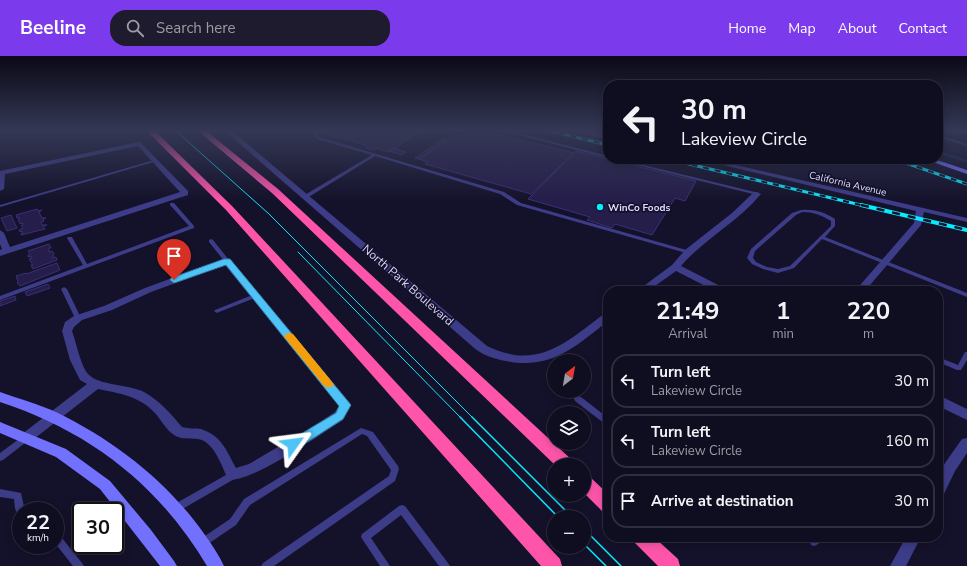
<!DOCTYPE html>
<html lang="en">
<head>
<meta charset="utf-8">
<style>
  :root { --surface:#0f0d20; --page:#1d1b2d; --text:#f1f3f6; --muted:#9b9ca5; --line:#2f2d3e; --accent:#7c3aed }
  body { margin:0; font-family:"Nunito Sans",sans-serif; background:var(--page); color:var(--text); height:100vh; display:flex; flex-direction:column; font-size:15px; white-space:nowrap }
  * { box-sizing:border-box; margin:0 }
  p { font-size:13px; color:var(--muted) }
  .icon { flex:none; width:22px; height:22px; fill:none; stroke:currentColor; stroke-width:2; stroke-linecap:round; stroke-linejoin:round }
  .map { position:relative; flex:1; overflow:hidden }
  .side { position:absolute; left:603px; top:230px; width:340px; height:256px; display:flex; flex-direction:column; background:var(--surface); border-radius:16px; box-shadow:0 2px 10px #0003,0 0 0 1px var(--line) }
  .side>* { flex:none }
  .banner { position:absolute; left:603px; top:24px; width:340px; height:84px; border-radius:16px; box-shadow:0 2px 10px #0003,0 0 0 1px var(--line); background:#0f0d20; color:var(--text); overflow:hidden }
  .needle { width:26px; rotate:31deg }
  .tools { position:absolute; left:547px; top:298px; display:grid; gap:8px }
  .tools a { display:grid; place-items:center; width:44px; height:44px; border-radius:50%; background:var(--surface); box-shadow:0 2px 10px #0003,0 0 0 1px var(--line); font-size:20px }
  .speed { position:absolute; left:12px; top:446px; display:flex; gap:8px; font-size:20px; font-weight:700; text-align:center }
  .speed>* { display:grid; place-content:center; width:52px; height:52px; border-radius:50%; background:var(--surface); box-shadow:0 2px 10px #0003,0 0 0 1px var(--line); line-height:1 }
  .speed small { font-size:10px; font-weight:400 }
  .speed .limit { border:2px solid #111; border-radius:6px; background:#fff; color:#111 }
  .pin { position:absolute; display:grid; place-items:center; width:34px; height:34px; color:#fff; margin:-41px -17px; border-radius:50% 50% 50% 0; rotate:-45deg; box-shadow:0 0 4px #0007 }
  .pin .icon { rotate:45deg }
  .me { position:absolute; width:44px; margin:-22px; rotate:59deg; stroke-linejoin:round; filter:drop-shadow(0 0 3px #0008) }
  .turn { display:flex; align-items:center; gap:14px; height:84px; padding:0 12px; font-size:18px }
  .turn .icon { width:52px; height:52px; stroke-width:2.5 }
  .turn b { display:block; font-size:28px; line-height:34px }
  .eta { display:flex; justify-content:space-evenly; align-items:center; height:68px; text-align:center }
  .eta b { font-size:24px; font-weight:700; line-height:28px }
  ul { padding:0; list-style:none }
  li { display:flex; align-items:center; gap:12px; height:54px; margin:0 8px 6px; padding:0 4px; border:2px solid var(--line); border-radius:16px }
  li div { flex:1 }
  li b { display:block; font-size:15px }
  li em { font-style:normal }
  header { display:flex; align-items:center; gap:24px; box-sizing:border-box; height:56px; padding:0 20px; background:var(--accent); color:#fff }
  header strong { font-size:19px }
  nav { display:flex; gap:22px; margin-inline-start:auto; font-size:14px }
  .search { width:280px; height:36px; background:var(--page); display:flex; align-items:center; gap:10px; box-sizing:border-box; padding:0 14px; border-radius:16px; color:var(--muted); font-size:15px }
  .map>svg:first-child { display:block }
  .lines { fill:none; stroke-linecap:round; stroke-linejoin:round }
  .stream { stroke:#0f294f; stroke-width:2.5 }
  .building { fill:#251d4a; stroke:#3b2f76 }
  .lane { fill:#3d3c88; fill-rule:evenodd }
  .street { fill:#3d3c88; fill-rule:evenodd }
  .secondary { fill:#7171fe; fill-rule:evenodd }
  .highway { fill:#fe55ab; fill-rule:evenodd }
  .tram-far1 { stroke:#07ebfd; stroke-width:1 }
  .tram { stroke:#07ebfd; stroke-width:1.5 }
  .rail-far1-casing { stroke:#07ebfd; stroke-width:3 }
  .rail-casing { stroke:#07ebfd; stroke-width:4 }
  .rail-far1 { stroke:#14112a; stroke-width:2; stroke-dasharray:6; stroke-linecap:butt }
  .rail { stroke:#14112a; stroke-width:2.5; stroke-dasharray:8; stroke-linecap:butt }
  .route { fill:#4fc3f7; stroke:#337fa1 }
  .slow { fill:#f59e0b }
  .poi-dot { fill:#07ebfd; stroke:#14112a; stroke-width:1.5 }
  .labels { text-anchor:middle; stroke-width:3.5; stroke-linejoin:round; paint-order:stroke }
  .far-street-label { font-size:10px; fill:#ddd9ff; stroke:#14112a }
  .far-poi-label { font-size:10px; font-weight:bold; fill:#ddd9ff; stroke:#14112a; text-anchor:start }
  .street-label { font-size:12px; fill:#ddd9ff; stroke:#14112a }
</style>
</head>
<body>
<header>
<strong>Beeline</strong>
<div class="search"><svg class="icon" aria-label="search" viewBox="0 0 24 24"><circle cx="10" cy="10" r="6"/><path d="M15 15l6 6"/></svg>Search here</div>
<nav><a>Home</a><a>Map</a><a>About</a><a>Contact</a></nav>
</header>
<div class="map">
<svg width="967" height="510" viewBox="0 0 967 510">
  <rect width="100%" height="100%" fill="#14112a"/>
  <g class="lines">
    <path class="stream" d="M938,96L967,105"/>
  </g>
  <path class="building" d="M332,74H423L388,96L376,92L373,94L366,92L369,90L326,78Z
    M477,74H480L574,97L531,138L425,108L428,106L419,103L455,79L460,81Z
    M443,83L447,84L419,103L415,102Z
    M394,92L406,96L402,99L389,95Z
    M576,95L696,125L685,145L675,142L652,179L615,168L612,172L587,164L590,161L528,143Z
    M37,153L38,155L42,154L39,156L42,162H46L43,163L44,165L41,166L42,169H47L43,170L45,173L21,179V178L23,177L22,175L20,176L19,174L23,172L21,170L23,169V167L20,168L18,163H20L19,161L17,162L16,159Z
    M11,159L17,172L7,175L1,162Z
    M49,188L51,192H49V196L52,195L54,198L52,202L56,201L57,204L33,213L31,209H33L29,203L32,202L31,200L28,201V199L30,198L28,195Z
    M57,207L60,214L20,230L17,227L18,226L16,220L26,217V218Z
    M48,228L50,232L27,240L25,236Z
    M15,240L16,244L0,250V245Z"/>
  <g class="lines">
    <path class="lane" d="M311,74H315L319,81L504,136L521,147L690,195L691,196L688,198L686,197L517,149L500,138L375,100L307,142H303V140L372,99L317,83Z
      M498,74H506L608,100V102Z
      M938,79L967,88V90L938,81Z
      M612,103H619L759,137V138L757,139Z
      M154,104L157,105L0,151V149Z
      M170,147H174L194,170V172L0,244V240L83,209L67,182L68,181H72L87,208L189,170L170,149Z
      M801,154C814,153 824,156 835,163V170L825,181L967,237V241L822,183L794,212L778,217L763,213L752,208L747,202L751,193L792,157ZM802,156C813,156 821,159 831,165V170L790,210L778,213L767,211L756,206L753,202L755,195L796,159Z
      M211,183L213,184L229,204L230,205L229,206H225L209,186V184Z
      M64,231L67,233L81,262L80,263H76L75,262L61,233Z
      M255,238L258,240L257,241L219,256L217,257L214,255L215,254Z
      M965,296H967V304L961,314H957L938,306V301L958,309Z
      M578,340L581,341L608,362V369L605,368L575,345L574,343L575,341Z
      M361,372L373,376L398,410L399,413L395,425L274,510H261L263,507L389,420L391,414L367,380L362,378L250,449L236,469L205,490L202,491L199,490L198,487L199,484L230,463L244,443Z
      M26,379L29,380L30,382L29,384L3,404L0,405V397L23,380Z
      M233,415L236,416L237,419L236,422L179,455L176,456L173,455L172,452L173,449Z
      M0,433L21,437L25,455H21V460C14,457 15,450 14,443L0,441Z
      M402,449L405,450L448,507L450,510H439L401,459L371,482L390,510H380L361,481L362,478L399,450Z
      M55,476L58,477L82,507L84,510H73L55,487Z
      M813,481H823C822,485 818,489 814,490L811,489L810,486Z"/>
    <path class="street" d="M224,74H231L487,290C538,315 566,286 604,258L608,257V265C575,291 551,314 506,305C494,303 482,299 473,291Z
      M573,74H585L608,80V84Z
      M139,86L141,87L188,135V139L0,200V194L2,193L0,188V174L4,177L10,191L180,136L138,90L5,118L4,133L0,135V115Z
      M698,103H710L967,162V166L924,156L921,169L865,235H855L914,167L916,155Z
      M754,136H757L761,138C738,166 704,183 681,210L726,233L728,235H715L676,215L648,235H637L672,209L685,194L732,157Z
      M227,202L230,203L349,346L351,349L343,364C324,376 247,430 228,423C222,411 214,385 198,383C190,382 181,384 174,379C166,374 160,362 154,356C139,340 118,337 98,333L30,386L26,387L22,386L20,382L22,378L87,328L80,324L70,304L62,275L65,266L74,260L104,250L145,232ZM225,209L339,350L335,356L317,368L249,408L236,412C226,394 222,380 201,373C195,372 189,373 182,371C171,358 160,345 144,336C129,328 99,330 88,318C81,310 76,286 72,275L74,271L82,264L112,254L151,236Z
      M938,339L967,353V364L938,350Z
      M967,382V397L955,415L943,440L938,441V421L945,407L962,383Z
      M906,481H921L906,510H890Z"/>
    <path class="secondary" d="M924,103H934L967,114V118Z
      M0,336C19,343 39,348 58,357C115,385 168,426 205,479C212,489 219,499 224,510H207C159,429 89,375 0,346Z
      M0,366L66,393L110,425L151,474L174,505L177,510H160L100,433L56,401L0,377Z"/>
    <path class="highway" d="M146,74H154L232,150L560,503L562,510H541L226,154Z
      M197,74H205L278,133L572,404L574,409H555L272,137Z
      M584,419L590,421L608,438V457L602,455L584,437Z
      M632,481H654L678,503L680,510H658L635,487Z"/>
    <path class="tram-far1" d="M175,74L269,158L473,362
      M298,196L461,362"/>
    <path class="tram" d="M460,361L558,461
      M472,361L572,461
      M584,473L621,510
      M584,488L606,510"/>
    <defs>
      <path id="rail-far1" d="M547,74L608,89
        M955,74L967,76
        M668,103L865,150
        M894,103L967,128"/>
      <path id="rail" d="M861,149L967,174"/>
    </defs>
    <use href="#rail-far1" class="rail-far1-casing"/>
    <use href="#rail" class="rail-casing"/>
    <use href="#rail-far1" class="rail-far1"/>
    <use href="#rail" class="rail"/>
  </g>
  <linearGradient id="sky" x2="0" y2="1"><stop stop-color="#0b0917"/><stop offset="0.51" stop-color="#343855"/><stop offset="1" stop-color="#343855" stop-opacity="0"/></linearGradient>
  <rect width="967" height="146" fill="url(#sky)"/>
  <path class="route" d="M224,203H230L351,349L343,363L298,392L293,393L289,392L288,388L289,385L336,357L339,350L226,209L177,226L174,227L170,224L171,222Z"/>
  <path class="slow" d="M289,277L293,278L332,326L334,329L332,331H325L286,283L284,281L286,278Z"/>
  <circle class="poi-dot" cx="600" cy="151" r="4"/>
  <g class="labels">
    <g class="far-street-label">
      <text transform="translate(848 127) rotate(13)" y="4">California Avenue</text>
    </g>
    <g class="far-poi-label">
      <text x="608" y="155">WinCo Foods</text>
    </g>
    <g class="street-label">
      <text transform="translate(408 229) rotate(41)" y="4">North Park Boulevard</text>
    </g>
  </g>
</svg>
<div class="tools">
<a><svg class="needle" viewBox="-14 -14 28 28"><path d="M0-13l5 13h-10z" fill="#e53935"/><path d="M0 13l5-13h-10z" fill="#9b9ca5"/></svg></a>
<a><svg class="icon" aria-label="layers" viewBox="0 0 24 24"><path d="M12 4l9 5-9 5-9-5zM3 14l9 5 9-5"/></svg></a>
<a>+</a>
<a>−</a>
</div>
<div class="speed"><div>22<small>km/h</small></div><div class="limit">30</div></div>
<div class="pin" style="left:174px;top:224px;background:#d93025"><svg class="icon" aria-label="arrive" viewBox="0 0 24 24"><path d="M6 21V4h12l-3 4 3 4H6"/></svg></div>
<svg class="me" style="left:293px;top:388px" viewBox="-20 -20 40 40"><path d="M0-17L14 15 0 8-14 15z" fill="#4fc3f7" stroke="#fff" stroke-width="4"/></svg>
<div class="banner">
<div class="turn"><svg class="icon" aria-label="left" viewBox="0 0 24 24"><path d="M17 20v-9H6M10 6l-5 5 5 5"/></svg><div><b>30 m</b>Lakeview Circle</div></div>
</div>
<section class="side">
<div class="eta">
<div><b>21:49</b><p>Arrival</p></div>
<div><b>1</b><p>min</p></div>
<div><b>220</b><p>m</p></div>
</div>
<ul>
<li><svg class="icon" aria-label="left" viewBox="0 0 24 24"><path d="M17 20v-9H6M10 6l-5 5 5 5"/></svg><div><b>Turn left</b><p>Lakeview Circle</p></div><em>30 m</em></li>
<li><svg class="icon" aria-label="left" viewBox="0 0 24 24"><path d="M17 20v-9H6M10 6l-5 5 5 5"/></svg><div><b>Turn left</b><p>Lakeview Circle</p></div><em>160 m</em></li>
<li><svg class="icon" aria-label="arrive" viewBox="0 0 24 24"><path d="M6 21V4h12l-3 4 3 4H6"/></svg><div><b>Arrive at destination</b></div><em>30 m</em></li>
</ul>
</section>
</div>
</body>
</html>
